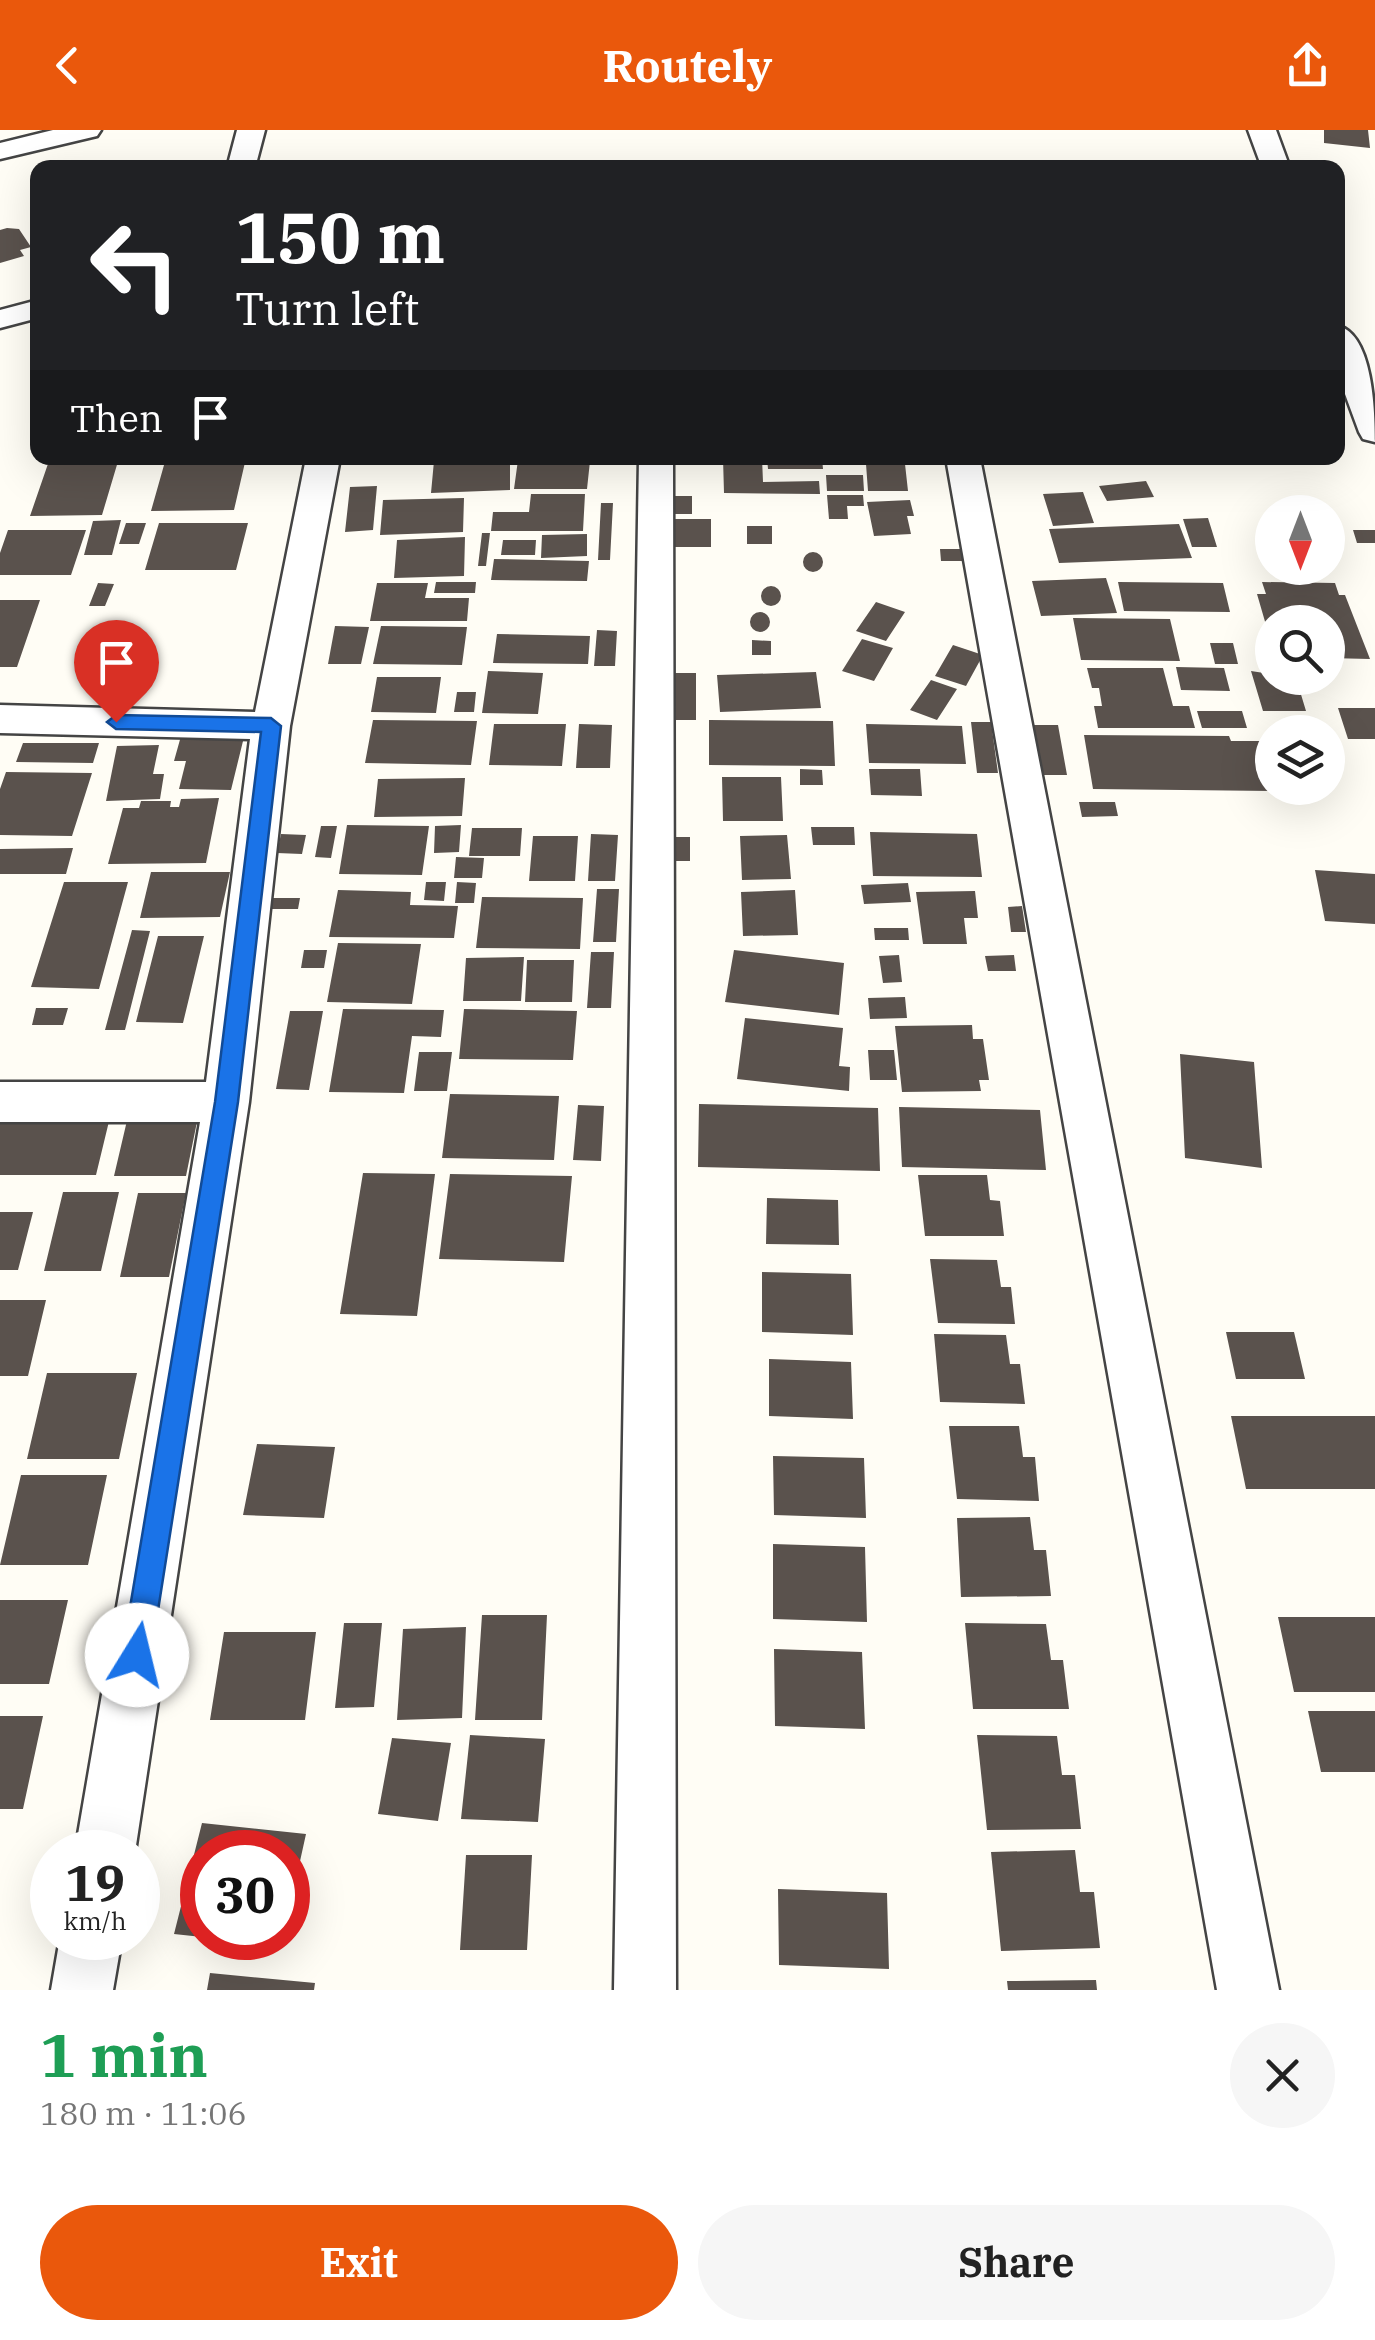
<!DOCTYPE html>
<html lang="en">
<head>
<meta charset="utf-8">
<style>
  :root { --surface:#fff; --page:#f6f6f6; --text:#222; --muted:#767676; --accent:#ea580c }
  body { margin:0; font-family:"IBM Plex Serif",serif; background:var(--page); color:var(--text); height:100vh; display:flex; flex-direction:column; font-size:38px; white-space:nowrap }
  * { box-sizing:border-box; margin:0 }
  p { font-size:32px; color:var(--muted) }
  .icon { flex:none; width:55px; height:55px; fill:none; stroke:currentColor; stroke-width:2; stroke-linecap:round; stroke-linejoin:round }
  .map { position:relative; height:1860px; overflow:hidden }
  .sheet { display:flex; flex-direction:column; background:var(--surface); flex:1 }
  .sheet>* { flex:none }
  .hud { position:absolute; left:30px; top:30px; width:1315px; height:305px; border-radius:20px; box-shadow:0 10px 40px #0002; background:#202124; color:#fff; overflow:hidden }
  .needle { width:65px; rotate:180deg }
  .buttons { position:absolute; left:1255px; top:365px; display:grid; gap:20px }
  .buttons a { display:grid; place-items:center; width:90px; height:90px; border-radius:50%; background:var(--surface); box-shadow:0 10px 40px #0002; font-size:50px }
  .speed { position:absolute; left:30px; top:1700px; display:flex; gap:20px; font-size:50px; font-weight:700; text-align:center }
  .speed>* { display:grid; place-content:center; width:130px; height:130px; border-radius:50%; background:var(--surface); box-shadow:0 10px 40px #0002; line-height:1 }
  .speed small { font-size:25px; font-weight:400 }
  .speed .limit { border:15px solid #d22; background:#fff; color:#111 }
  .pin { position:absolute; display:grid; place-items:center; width:85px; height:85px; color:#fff; margin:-102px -42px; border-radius:50% 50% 50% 0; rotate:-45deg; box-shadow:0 0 10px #0007 }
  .pin .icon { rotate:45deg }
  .me { position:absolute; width:110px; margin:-55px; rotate:9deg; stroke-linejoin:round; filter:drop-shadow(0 0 8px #0008) }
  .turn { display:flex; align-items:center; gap:35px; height:210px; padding:0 40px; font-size:45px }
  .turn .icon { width:130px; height:130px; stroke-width:2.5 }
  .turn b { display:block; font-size:70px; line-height:85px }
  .then { display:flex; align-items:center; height:95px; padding:0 40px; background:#0003; gap:20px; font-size:38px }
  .round { display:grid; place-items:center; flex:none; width:105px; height:105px; border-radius:52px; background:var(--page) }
  .head { display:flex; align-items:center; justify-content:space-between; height:170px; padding:0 40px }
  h1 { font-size:60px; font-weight:800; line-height:75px; color:#1e9e55 }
  .primary-button { display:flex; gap:20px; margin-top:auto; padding:20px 40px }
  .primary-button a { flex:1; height:115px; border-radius:60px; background:var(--accent); color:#fff; font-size:40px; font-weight:800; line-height:115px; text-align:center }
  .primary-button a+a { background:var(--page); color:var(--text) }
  header { display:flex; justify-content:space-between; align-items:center; height:130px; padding:0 40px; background:var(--accent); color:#fff; font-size:45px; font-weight:800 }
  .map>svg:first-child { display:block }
  .building { fill:#5a524d }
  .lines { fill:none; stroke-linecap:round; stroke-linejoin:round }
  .minor-casing { stroke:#444; stroke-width:5 }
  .minor { fill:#fff; fill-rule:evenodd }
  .route { fill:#1a73e8; stroke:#114b97; stroke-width:2.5 }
</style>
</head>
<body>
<header><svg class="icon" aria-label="back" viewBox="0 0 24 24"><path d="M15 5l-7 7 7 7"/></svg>Routely<svg class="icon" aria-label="share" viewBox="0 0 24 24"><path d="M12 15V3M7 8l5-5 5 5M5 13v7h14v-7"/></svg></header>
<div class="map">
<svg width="1375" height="1860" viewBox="0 0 1375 1860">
  <rect width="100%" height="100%" fill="#fffdf5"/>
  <path class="building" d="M1324,0H1368L1370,18L1324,13Z
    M7,98L19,99L31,117L20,120L24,126L0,133V100Z
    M50,328H119L102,385L30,386Z
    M166,328H246L234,380L151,381Z
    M723,328H762L763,352L819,351L820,364L724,363Z
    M767,328H822L823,339H768Z
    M510,330V360L431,363L434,331Z
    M518,330L590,331L587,359H514Z
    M866,334H905L908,361H868Z
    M826,345H863L864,361H827Z
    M1146,351L1154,367L1107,371L1099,356Z
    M377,356L373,400L345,402L350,357Z
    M1083,362L1094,393L1053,396L1043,364Z
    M531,364H585L583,401H491L493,382H529Z
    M827,365H863L864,376H847L848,389H829Z
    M661,366H692V384H661Z
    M464,368L463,402L380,405L383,370Z
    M910,370L914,386H907L911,404L874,406L867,372Z
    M601,373H613L610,430H598Z
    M1208,388L1217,417H1192L1183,389Z
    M674,389H711V417H674Z
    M121,390L112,425H84L93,391Z
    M126,393H146L139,414H119Z
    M159,393H248L236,440H145Z
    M1179,394L1192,428L1059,433L1049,399Z
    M747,396H772V414H747Z
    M8,400H86L71,445H0V423Z
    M1353,400H1375V413H1357Z
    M482,403H490L486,436H478Z
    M587,404V426L541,428L542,405Z
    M465,407L464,446L394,448L397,410Z
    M503,410H536L535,425H501Z
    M940,419H965L966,431H941Z
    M803 432a10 10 0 1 1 20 0a10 10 0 1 1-20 0Z
    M494,429L589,431L587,451L491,450Z
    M1106,448L1117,483L1041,486L1032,451Z
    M436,452H476L475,463H434Z
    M1118,452L1223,453L1230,482L1124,481Z
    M1262,452L1335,453L1339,465H1345L1370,529L1328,528V492L1266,495L1257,464H1266Z
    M98,453L114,454L105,476H89Z
    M377,453H428L425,468H469L467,491H370Z
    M761 466a10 10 0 1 1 20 0a10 10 0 1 1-20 0Z
    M0,470H40L17,537H0Z
    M876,472L905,482L886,511L856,501Z
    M750 492a10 10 0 1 1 20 0a10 10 0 1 1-20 0Z
    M1073,488L1170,489L1180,531L1081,530Z
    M335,496L369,497L361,534H328Z
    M381,496L467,497L462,535L373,534Z
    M597,500L617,501L615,536H594Z
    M497,504L590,506L588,534L493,533Z
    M862,509L893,518L874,551L842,541Z
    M752,510L771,511V525H752Z
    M1210,513H1233L1238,534H1215Z
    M953,515L983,525L966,556L935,546Z
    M1176,537L1224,538L1230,561L1181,560Z
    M1087,538H1163L1173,576H1189L1195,598H1098L1094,576H1102L1099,558H1092Z
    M488,541L543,543L538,584L482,583Z
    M1251,541L1296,548L1306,581H1263Z
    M816,542L821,578L720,582L717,545Z
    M674,543H696V590H673Z
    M377,547H441L436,583L371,582Z
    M931,550L957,559L937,590L910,580Z
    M457,562H476L474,582H454Z
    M1338,578H1375V609H1348Z
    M1197,581H1242L1247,598H1202Z
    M373,590L477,591L471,635L365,633Z
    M709,590L833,591L835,636L709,635Z
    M971,592H991L998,643H977Z
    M494,594H566L562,636L489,635Z
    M579,594L612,595L610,638H576Z
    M866,594L962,596L966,634L869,633Z
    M1029,595H1058L1067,645H1036Z
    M1084,605L1229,606L1231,611H1261L1272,661L1093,659Z
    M181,606L244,607L231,660L179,659L186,631H174Z
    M23,613H99L93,633L16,632Z
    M159,615L153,644H164L160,669L106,671L117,616Z
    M800,639L822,640L823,655H800Z
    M869,639H920L922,666L871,665Z
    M6,642L92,643L72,706L0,705V659Z
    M722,647H781L783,691H723Z
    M465,648L462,686L374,687L378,649Z
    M219,668L206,733L108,734L123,678H139L141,671H171L170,677H179L181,669Z
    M1079,672H1115L1118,686L1082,687Z
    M347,695L429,696L422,745L339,744Z
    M461,695L459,722L434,723L435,696Z
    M321,696H337L331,728L315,727Z
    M811,697H854L855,715H813Z
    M472,698H522L520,726H469Z
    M870,702L977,704L982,747L873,746Z
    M281,704L306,705L302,724L277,723Z
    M591,704L618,705L615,751H588Z
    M787,705L791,749L742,750L740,706Z
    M533,706H578L575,751H529Z
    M671,707H690V731H672Z
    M73,718L66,744H0V719Z
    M456,727L484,728L482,748H454Z
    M1315,740L1375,744V794L1325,791Z
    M151,742H230L220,787L140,788Z
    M64,752H128L99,859L31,857Z
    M426,752H446L444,771L424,770Z
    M457,752L476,753L474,773H455Z
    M908,753L911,772L864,774L861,755Z
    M597,759H619L616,812H593Z
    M338,760L411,762L410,775L458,776L454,808L329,807Z
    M795,760L798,805L743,806L741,762Z
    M975,761L978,788H964L967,814H923L916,762Z
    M482,767L583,768L580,819L476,818Z
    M272,768H300L298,779H270Z
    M1022,776L1026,802H1011L1008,777Z
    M874,798H908L909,810H875Z
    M132,800L150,801L125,900H105Z
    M158,806H204L183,893L136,892Z
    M338,813L421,814L412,874L327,872Z
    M304,820H327L324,838H301Z
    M734,820L844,833L839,885L725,872Z
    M591,822H614L611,878H587Z
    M899,825L902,852L883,853L879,826Z
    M1014,825L1016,841H988L985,826Z
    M524,827L521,871H463L466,828Z
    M527,830H574L572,872H525Z
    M905,867L907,888L870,889L868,868Z
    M36,878H68L63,895H32Z
    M343,879L444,880L441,907L412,906L404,963L329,962Z
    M464,879L577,881L573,930L459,929Z
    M290,881H323L309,960L276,959Z
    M745,888L843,898L839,936L850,937L849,961L737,949Z
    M972,895L973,909H983L989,950H979L981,961L902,962L895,896Z
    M868,920H894L897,950H870Z
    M419,922H452L447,961H414Z
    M1180,924L1254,932L1262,1038L1185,1028Z
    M450,964L559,966L554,1030L442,1028Z
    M699,974L878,978L880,1041L698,1037Z
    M578,975L604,976L601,1031L573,1030Z
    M899,977L1040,980L1046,1040L902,1037Z
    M129,982H199L186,1046H114Z
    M0,983H111L96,1045H0Z
    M363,1043L435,1044L417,1186L340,1184Z
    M450,1044L572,1046L564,1132L439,1129Z
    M918,1045H987L990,1070L1000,1071L1004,1106H925Z
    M63,1062H119L101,1141H44Z
    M138,1063H186L169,1147H120Z
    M767,1068L838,1070L839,1115L766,1114Z
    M0,1082H33L18,1140H0Z
    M930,1129L997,1130L1001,1157H1011L1015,1194L938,1193Z
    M762,1142L851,1144L853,1205L762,1202Z
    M0,1170H46L28,1246H0Z
    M1226,1202H1294L1305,1249H1236Z
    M934,1204L1006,1205L1010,1234H1020L1025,1274L940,1272Z
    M769,1229L851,1232L853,1289L769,1286Z
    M47,1243H137L119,1329H27Z
    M1231,1286H1375V1359H1246Z
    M949,1296H1019L1023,1327H1035L1039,1371L957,1369Z
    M257,1314L335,1317L324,1388L243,1385Z
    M773,1326L864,1328L866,1388L774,1385Z
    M21,1345H107L88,1435H0Z
    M1030,1387L1034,1420H1046L1051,1466L961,1467L957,1388Z
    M773,1414L865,1417L867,1492L773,1489Z
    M0,1470H68L49,1554H0Z
    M482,1485H547L542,1590H475Z
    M1278,1487H1375V1562H1294Z
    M344,1493H382L374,1577L335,1578Z
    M965,1493L1046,1494L1051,1530H1063L1069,1579H973Z
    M466,1497L462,1588L397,1590L403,1499Z
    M224,1502H316L305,1590H210Z
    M774,1519L862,1522L865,1599L775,1596Z
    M1308,1581H1375V1642H1321Z
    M0,1586H43L23,1679H0Z
    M470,1605L545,1609L538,1692L461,1689Z
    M977,1605L1057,1606L1062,1645H1075L1081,1699L987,1700Z
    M392,1608L451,1613L438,1691L378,1684Z
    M202,1693L306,1704L289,1781L288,1722H202V1807L174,1804Z
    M1075,1720L1080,1762H1094L1100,1818L1001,1821L991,1722Z
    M466,1725H532L527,1820H460Z
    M778,1759L887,1763L889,1839L779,1835Z
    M228,1808H283L282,1816Z
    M210,1843L315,1853L314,1860H207Z
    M1096,1850L1097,1860H1008L1007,1851Z"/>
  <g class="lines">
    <defs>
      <path id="minor" d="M53,0H101L97,6L0,29V13Z
        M237,0H265L255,38H227Z
        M1248,0H1276L1290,38H1262Z
        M38,170V188L0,198V180Z
        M1338,196C1373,204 1375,282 1375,312L1363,309L1359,302L1338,245Z
        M306,328H340L290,596L249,972L135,1722H75L200,992H0V952H206L250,609L0,603V575L255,582Z
        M639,328H673L676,1860H614Z
        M946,328H980L1279,1860H1217Z
        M60,1808H122L113,1860H51Z"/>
    </defs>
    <use href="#minor" class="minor-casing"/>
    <use href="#minor" class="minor"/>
  </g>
  <path class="route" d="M116,585L271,588L281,596L238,972L151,1525L147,1535L137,1539L127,1535L122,1525L215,972L261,602L116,599L107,592Z"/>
</svg>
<div class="buttons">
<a><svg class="needle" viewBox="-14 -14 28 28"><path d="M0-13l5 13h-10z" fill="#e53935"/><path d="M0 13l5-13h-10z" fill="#767676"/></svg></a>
<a><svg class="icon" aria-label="search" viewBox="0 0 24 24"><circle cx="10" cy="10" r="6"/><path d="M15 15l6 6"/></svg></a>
<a><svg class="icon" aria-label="layers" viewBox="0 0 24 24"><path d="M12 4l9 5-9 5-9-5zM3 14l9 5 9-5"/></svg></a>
</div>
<div class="speed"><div>19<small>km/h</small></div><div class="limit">30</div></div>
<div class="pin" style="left:116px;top:592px;background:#d93025"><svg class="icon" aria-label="arrive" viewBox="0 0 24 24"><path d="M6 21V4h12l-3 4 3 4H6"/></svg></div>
<svg class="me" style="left:137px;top:1525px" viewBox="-20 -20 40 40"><circle r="19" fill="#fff"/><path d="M0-13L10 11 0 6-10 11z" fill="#1a73e8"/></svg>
<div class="hud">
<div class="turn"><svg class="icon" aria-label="left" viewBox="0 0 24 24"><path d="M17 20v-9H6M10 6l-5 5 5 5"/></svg><div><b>150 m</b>Turn left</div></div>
<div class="then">Then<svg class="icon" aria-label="arrive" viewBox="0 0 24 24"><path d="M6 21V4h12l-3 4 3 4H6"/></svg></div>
</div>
</div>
<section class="sheet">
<div class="head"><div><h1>1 min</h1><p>180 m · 11:06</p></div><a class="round"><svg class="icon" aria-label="close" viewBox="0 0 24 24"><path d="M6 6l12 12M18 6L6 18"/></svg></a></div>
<div class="primary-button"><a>Exit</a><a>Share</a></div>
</section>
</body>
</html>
